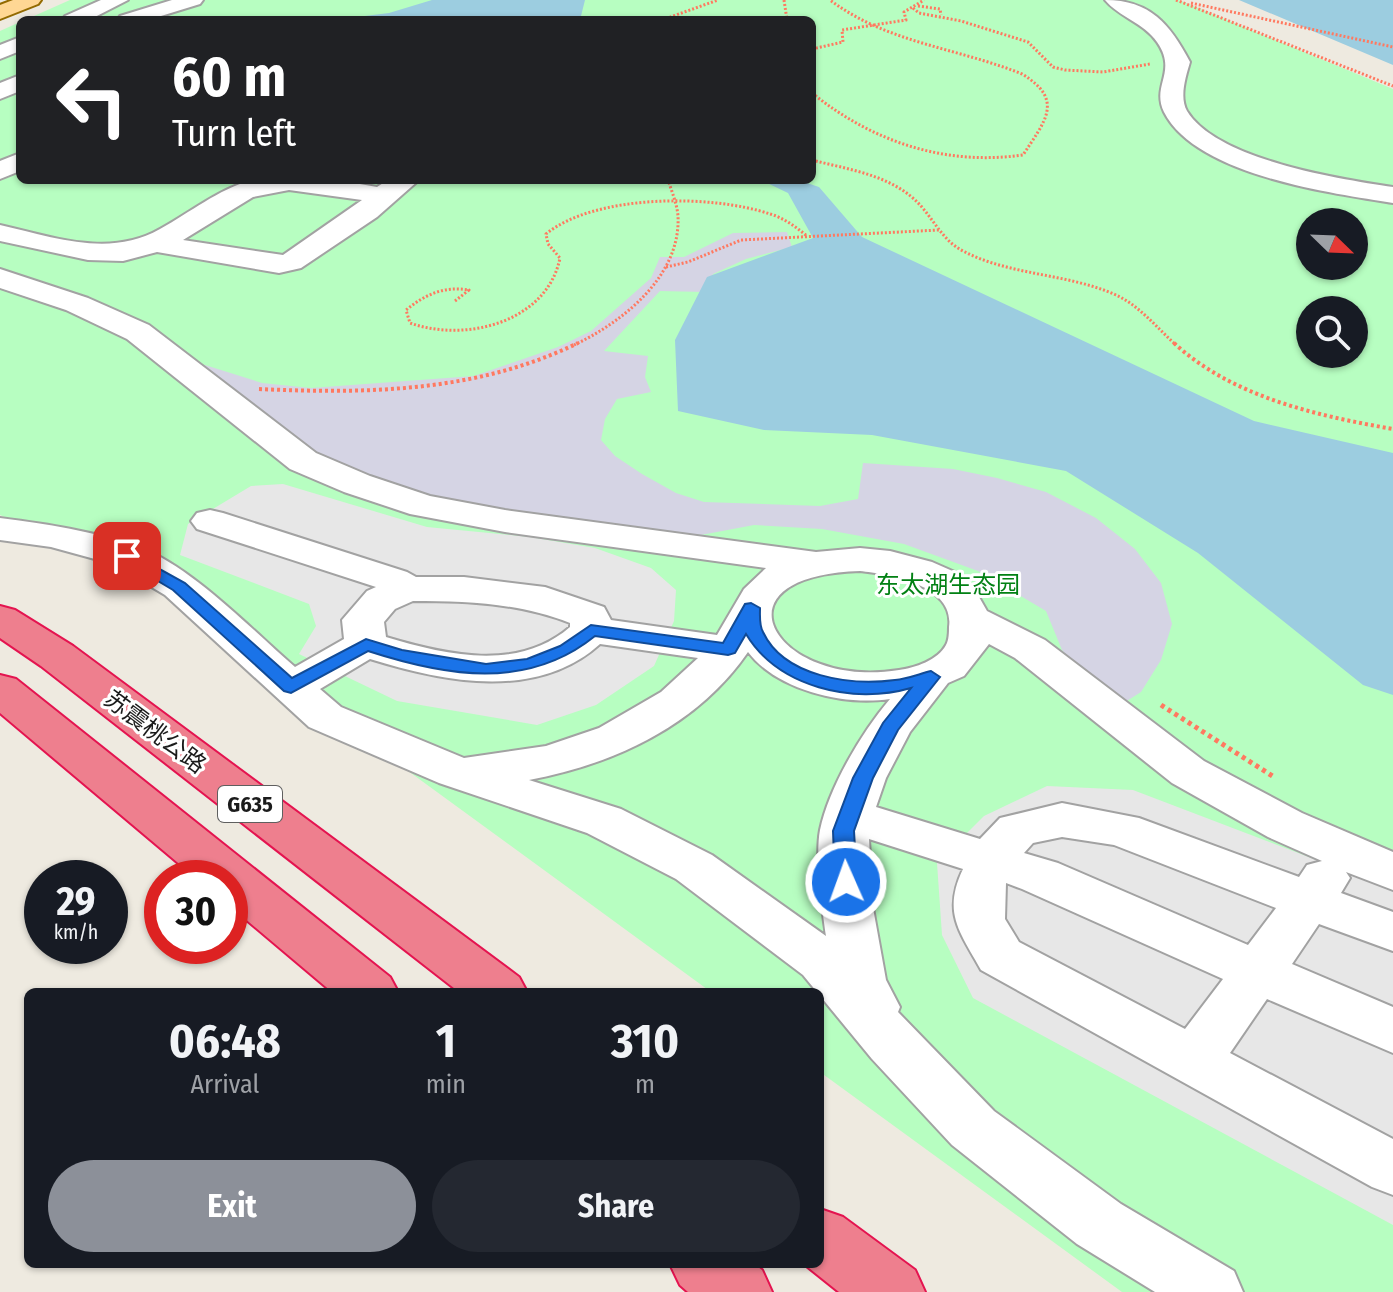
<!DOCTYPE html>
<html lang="en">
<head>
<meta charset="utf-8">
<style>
  :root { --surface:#171b24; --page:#242831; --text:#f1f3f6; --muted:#9ea1a6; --accent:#8c9099 }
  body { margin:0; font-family:"Fira Sans Condensed","Noto Sans SC",sans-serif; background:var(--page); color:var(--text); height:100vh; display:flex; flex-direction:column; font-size:30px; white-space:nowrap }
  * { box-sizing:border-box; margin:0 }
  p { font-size:26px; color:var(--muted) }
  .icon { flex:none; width:44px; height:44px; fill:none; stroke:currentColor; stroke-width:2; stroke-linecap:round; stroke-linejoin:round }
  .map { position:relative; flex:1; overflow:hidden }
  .details { position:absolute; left:24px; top:988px; width:800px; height:280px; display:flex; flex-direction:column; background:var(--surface); border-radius:12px; box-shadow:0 2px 6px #0004 }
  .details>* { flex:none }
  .top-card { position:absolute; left:16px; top:16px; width:800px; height:168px; border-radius:12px; box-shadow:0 2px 6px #0004; background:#202124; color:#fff; overflow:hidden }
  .needle { width:52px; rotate:113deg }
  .controls { position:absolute; left:1296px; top:208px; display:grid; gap:16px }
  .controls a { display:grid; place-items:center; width:72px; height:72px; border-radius:50%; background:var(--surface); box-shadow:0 2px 6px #0004; font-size:40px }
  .speed { position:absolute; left:24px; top:860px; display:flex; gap:16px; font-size:40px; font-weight:700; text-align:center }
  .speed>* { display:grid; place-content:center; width:104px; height:104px; border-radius:50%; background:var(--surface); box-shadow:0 2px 6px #0004; line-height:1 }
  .speed small { font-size:20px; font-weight:400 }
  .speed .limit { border:12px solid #d22; background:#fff; color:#111 }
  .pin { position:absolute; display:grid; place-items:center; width:68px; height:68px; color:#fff; margin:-34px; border-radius:16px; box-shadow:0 4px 12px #0006 }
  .me { position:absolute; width:88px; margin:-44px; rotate:358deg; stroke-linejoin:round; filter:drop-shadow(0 0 6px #0008) }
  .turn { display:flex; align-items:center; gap:28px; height:168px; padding:0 24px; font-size:36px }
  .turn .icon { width:104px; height:104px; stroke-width:2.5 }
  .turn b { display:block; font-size:56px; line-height:68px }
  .eta { display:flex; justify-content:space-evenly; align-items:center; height:136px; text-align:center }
  .eta b { font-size:48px; font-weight:700; line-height:56px }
  .primary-button { display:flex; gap:16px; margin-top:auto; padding:16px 24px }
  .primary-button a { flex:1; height:92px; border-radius:48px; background:var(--accent); color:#fff; font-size:32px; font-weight:700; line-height:92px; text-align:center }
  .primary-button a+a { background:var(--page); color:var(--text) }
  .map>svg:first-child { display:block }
  .park { fill:#b7fec1; fill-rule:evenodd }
  .parking { fill:#e7e7e7 }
  .plaza { fill:#d5d4e4 }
  .water { fill:#9ccde0 }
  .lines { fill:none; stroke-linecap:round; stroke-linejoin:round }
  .minor-casing { stroke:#a2a2a2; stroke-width:4 }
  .major-casing { stroke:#936a00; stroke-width:4 }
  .highway-casing { stroke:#e41450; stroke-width:4 }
  .path-far2 { stroke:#ff7960; stroke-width:3; stroke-dasharray:2 2; stroke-linecap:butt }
  .path-far1 { stroke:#ff7960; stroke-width:4; stroke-dasharray:3 3; stroke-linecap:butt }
  .path { stroke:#ff7960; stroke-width:5; stroke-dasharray:4 4; stroke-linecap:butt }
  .minor { fill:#fff; fill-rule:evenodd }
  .major { fill:#ffd794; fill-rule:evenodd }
  .highway { fill:#ee7f8e; fill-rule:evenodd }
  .route { fill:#1a73e8; stroke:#114b97; stroke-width:2 }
  .labels { text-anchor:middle; stroke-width:6; stroke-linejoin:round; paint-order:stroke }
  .shield { fill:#fff; stroke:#5f5f5f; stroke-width:2 }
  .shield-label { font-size:22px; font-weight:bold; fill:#1b1b1b }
  .park-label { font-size:24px; fill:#028114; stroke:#fff }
  .street-label { font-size:24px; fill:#1b1b1b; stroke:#fff }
</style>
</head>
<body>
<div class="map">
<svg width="1393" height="1292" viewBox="0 0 1393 1292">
  <rect width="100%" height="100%" fill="#eeeae0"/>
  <path class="park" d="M70,0H1179L1393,89V1292H1122L820,1072V992H711L145,579L0,515V31L20,22V180H812V20H25ZM1310,222H1354V266H1310ZM1310,310H1354V354H1310Z"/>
  <path class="parking" d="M283,484L427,527L530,537L595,548L651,568L676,590L674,621L654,666L596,705L537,725L397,701L299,654L316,626L309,604L180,555L188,524L251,486Z
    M1047,786L1133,790L1393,889V1225L973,998L942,935L937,863L984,816Z"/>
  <path class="plaza" d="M787,232L792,247L746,259L713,274L705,292L660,291L604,351L648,356L645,377L651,392L617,399L605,419L601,440L615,456L642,474L676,493L704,502L820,506L858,499L863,463L953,469L997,478L1046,492L1096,518L1135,549L1161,583L1172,624L1161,660L1141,692L1111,711L1062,650L1046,611L978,571L904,544L822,529L754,525L701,535L509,514L424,498L308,454L185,369L205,365L262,383L311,388L474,376L558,347L591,331L651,278L660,257H684L733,233Z"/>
  <path class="water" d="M432,0H585L580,20H333L389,13Z
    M1239,0H1393V65Z
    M761,180H798L819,187L862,237L1254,421L1393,453V695L1363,685L1198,553L1066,471L872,435L764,430L678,411L675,340L707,277L813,238L788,193Z"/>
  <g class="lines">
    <defs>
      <path id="minor" d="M101,0H128L89,20H62L65,16Z
        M172,0H203L200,4L148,20H117L120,16Z
        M1105,0C1150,0 1170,24 1190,62C1186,76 1179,97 1187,111C1217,160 1340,179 1393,187V203C1330,193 1196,175 1164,112C1151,85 1178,72 1157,42C1144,23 1119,17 1105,0Z
        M20,37V51L0,59V45Z
        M20,75V91L0,99V83Z
        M20,153V171L0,179V161Z
        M252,180H337L377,187L388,180H419L377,217L301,268L279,273L157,252L123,261L88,260L0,241V225C53,237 110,258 160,229C191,212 217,190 252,180ZM289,190L362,200L283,255L183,240L253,197Z
        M0,269L88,298L149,325L316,453L370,476L430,496L505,510L816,552L860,548L890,551L932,562L957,573L975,590L987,611L1045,640L1204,761L1302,813L1393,852V890L1346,872L1350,878L1341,893L1393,912V951L1319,924L1292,964L1393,1007V1053L1267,999L1230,1053L1393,1139V1195L1372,1187L981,970C960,932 942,913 963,869L869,839L873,908L886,980L900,1007L898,1012L994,1111L1121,1204L1234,1271L1243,1292H1155L1077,1244L952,1145L872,1059L803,975L676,879L587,833L439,783L309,727L165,595L113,564L51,547L0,540V518C46,524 94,531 139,547C192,567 251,629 295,667L344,639L342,620L367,591L376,587L197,529L191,521L197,513L210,510L223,513L407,572L416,577H464L545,587L604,607L611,620L717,635L744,589L766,568L505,532L410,514L344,492L290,469L127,339L66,310L0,288ZM860,571C889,574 955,585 949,627C949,632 949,640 946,645C938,660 915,668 899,670C777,690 705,576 860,571ZM413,601C467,601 519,603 570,623V627C518,672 446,655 386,637L384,622L395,609ZM600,644L698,658L661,692L599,728L546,746L464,758L341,707L320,689L370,659C444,682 537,701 600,644ZM989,644L1015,658L1172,783L1268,837L1322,861L1307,865L1299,877L1139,818L1062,803L1000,818L980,839L876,807L886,778L910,732L948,683L964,676ZM748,652C777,690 843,706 890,699C862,732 829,787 820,830C815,856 822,909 826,936L712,855L621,809L529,780C614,764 697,726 748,652ZM1062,837L1114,845L1276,908L1248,945L1058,863L1024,853L1033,843ZM1006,883L1022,889L1223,979L1185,1029L1019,942L1005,919Z"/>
      <path id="major" d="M13,0H41L38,4L0,19V5Z"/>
      <path id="highway" d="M0,606L15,610L73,646L519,977L527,992H459L41,666L0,638Z
        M0,675L16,679L390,977L398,992H332L230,906V878H196L0,713Z
        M820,1209L843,1217L915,1270L925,1292H839L804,1264H820Z
        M670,1264H754L762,1270L772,1292H688L680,1285Z"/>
    </defs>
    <use href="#minor" class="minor-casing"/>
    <use href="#major" class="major-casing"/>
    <use href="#highway" class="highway-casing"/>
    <path class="path-far2" d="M784,0L787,20
      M1176,0L1393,86
      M1191,3L1393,47
      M918,6L940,9L941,15
      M913,8L919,13L961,21L1028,42L1053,67L1065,70L1103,72L1150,64
      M662,20L718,0
      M812,49L843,42L842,30L906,20L904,12L924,0
      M812,93C873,142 945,166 1023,155C1045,121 1065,100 1022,74C958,48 887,43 830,0
      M812,160C846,169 886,174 914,199C932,215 941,240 963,251C1011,276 1067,273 1116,295C1140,306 1157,328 1176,345
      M666,267L688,262L741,240L939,230
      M455,301L469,290C444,286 426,294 406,310L410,323C466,343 547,322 560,258L548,244L546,234C595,194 711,194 770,214C784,218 796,227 807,236
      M574,345C623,322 681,276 678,216C677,204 672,192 668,180"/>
    <path class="path-far1" d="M1174,343C1232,397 1318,416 1393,429
      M259,389C370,394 477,392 578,343"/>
    <path class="path" d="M1161,705L1274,777"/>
    <use href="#minor" class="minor"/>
    <use href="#major" class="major"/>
    <use href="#highway" class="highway"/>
  </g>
  <path class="route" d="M127,551L185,583L292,678L366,639L402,650L486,664L527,659L560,646L591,625L723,643L745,604L751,603L760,608C760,616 759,625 763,632C784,677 851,686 895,680C907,679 919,674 931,671L940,677L898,730L873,778L854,831L857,882L853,888H838L835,882L833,831L853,778L883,723L911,688C853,705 778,687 746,634L735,653L728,655L595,636C527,691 445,676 368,651L291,693L284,691L173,590L121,559L118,556Z"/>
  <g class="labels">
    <rect class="shield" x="218" y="786" width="64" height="36" rx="6"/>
    <g class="shield-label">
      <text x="250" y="812">G635</text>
    </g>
    <g class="park-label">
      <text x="948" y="593">东太湖生态园</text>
    </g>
    <g class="street-label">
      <text transform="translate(155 732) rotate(37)" y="8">苏震桃公路</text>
    </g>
  </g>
</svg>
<div class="controls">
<a><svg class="needle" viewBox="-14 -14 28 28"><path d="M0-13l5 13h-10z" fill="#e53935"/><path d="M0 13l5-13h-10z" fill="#9ea1a6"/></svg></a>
<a><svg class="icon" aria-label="search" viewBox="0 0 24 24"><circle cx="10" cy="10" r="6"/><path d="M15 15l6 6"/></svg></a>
</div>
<div class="speed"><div>29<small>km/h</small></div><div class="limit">30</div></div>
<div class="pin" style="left:127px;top:556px;background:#d93025"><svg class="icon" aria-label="arrive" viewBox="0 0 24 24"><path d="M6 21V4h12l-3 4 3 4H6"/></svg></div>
<svg class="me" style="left:846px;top:882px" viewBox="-20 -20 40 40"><circle r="17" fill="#1a73e8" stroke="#fff" stroke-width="3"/><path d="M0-11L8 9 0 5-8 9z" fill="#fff"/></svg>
<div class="top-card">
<div class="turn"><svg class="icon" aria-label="left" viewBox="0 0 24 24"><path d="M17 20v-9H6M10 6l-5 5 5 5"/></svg><div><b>60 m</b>Turn left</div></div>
</div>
<section class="details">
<div class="eta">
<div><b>06:48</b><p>Arrival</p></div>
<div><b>1</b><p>min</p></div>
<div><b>310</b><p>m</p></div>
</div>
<div class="primary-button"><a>Exit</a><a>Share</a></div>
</section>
</div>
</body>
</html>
